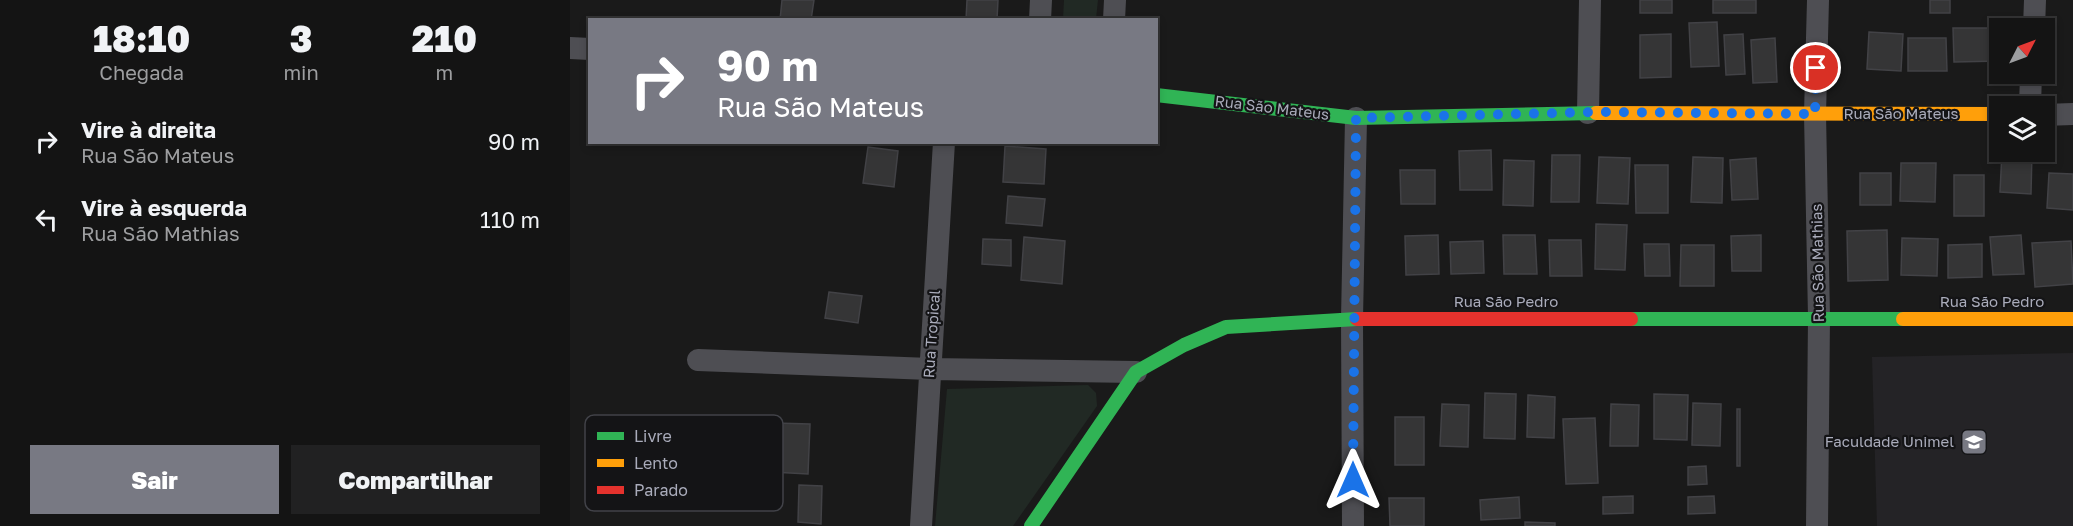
<!DOCTYPE html>
<html lang="pt">
<head>
<meta charset="utf-8">
<style>
  :root { --surface:#141414; --page:#212122; --text:#f1f3f6; --muted:#9d9ea0; --line:#333334; --accent:#787983 }
  body { margin:0; font-family:"Golos Text",sans-serif; background:var(--page); color:var(--text); height:100vh; display:flex; flex-direction:column; font-size:22px; white-space:nowrap }
  * { box-sizing:border-box; margin:0 }
  p { font-size:20px; color:var(--muted) }
  .icon { flex:none; width:33px; height:33px; fill:none; stroke:currentColor; stroke-width:2; stroke-linecap:round; stroke-linejoin:round }
  .map { position:relative; flex:1; overflow:hidden }
  .panel { display:flex; flex-direction:column; background:var(--surface); width:570px }
  .panel>* { flex:none }
  .hud { position:absolute; left:18px; top:18px; width:570px; height:126px; border-radius:0px; box-shadow:0 3px 9px #0003,0 0 0 2px var(--line); background:#787983; color:#fff; overflow:hidden }
  .needle { width:39px; rotate:48deg }
  .fabs { position:absolute; left:1419px; top:18px; display:grid; gap:12px }
  .fabs a { display:grid; place-items:center; width:66px; height:66px; border-radius:0px; background:var(--surface); box-shadow:0 3px 9px #0003,0 0 0 2px var(--line); font-size:30px }
  .pin { position:absolute; display:grid; place-items:center; width:51px; height:51px; color:#fff; margin:-26px; border:3px solid #fff; border-radius:50%; box-shadow:0 2px 6px #0007 }
  .me { position:absolute; width:66px; margin:-33px; rotate:0deg; stroke-linejoin:round; filter:drop-shadow(0 0 4px #0008) }
  .turn { display:flex; align-items:center; gap:21px; height:126px; padding:0 30px; font-size:27px }
  .turn .icon { width:78px; height:78px; stroke-width:2.5 }
  .turn b { display:block; font-size:42px; line-height:51px }
  .eta { display:flex; justify-content:space-evenly; align-items:center; height:102px; text-align:center }
  .eta b { font-size:36px; font-weight:800; line-height:42px }
  .button { display:flex; gap:12px; margin-top:auto; padding:12px 30px }
  .button a { flex:1; height:69px; border-radius:0px; background:var(--accent); color:#fff; font-size:24px; font-weight:800; line-height:69px; text-align:center }
  .button a+a { background:var(--page); color:var(--text) }
  ul { padding:0; list-style:none }
  li { display:flex; align-items:center; gap:18px; height:78px; padding:0 30px }
  li div { flex:1 }
  li b { display:block; font-size:22px }
  li em { font-style:normal }
  main { display:flex; flex:1; min-height:0 }
  .map>svg:first-child { display:block }
  .built { fill:#242326 }
  .green { fill:#212924 }
  .building { fill:#353536; stroke:#424246; stroke-width:1.5 }
  .lines { fill:none; stroke-linecap:round; stroke-linejoin:round }
  .street { stroke:#4e4e53; stroke-width:22 }
  .fast { stroke:#30b455; stroke-width:14 }
  .slow { stroke:#ff9f0a; stroke-width:14 }
  .jam { stroke:#e5322d; stroke-width:14 }
  .route { stroke:#1a73e8; stroke-width:10; stroke-dasharray:0 18 }
  .labels { text-anchor:middle; stroke-width:4.5; stroke-linejoin:round; paint-order:stroke }
  .street-label { font-size:15px; fill:#aaacbb; stroke:#141416 }
  .poi-label { font-size:15px; fill:#aaacbb; stroke:#141416; text-anchor:end }
  .key { fill:#141416; stroke:#414248; stroke-width:1.5 }
  .key-label { font-size:16px; fill:#aaacbb }
</style>
</head>
<body>
<main>
<section class="panel">
<div class="eta">
<div><b>18:10</b><p>Chegada</p></div>
<div><b>3</b><p>min</p></div>
<div><b>210</b><p>m</p></div>
</div>
<ul>
<li><svg class="icon" aria-label="right" viewBox="0 0 24 24"><path d="M7 20v-9h11M14 6l5 5-5 5"/></svg><div><b>Vire à direita</b><p>Rua São Mateus</p></div><em>90 m</em></li>
<li><svg class="icon" aria-label="left" viewBox="0 0 24 24"><path d="M17 20v-9H6M10 6l-5 5 5 5"/></svg><div><b>Vire à esquerda</b><p>Rua São Mathias</p></div><em>110 m</em></li>
</ul>
<div class="button"><a>Sair</a><a>Compartilhar</a></div>
</section>
<div class="map">
<svg width="1503" height="526" viewBox="0 0 1503 526">
  <rect width="100%" height="100%" fill="#1a1a1a"/>
  <path class="built" d="M1503,353V526H1307L1302,357Z"/>
  <path class="green" d="M494,0H528L526,19H493Z
    M518,385L526,393L527,406L443,526H365L377,389Z"/>
  <path class="building" d="M212,0H244L241,20H210Z
    M397,0H428L427,20H396Z
    M1070,0H1102V13H1070Z
    M1143,0H1186V13H1143Z
    M1360,0H1380V13H1360Z
    M1147,22L1149,66L1121,67L1119,23Z
    M1383,28H1431L1430,61L1384,62Z
    M1299,32L1333,34L1331,71L1297,69Z
    M1101,34V77L1070,78V35Z
    M1173,34L1175,74L1156,75L1154,35Z
    M1205,38L1207,82L1183,83L1181,40Z
    M1338,38H1376L1377,71H1338Z
    M435,146L476,149L474,184L433,182Z
    M298,147L328,151L324,187L293,183Z
    M921,150L922,190H890L889,151Z
    M1432,152H1462L1461,194L1430,192Z
    M982,155H1010L1009,202H981Z
    M1029,157L1060,158L1058,204L1027,203Z
    M1123,157L1153,158L1152,203L1121,202Z
    M1186,158L1188,199L1162,200L1160,160Z
    M934,160L964,161L963,206L933,205Z
    M1331,163H1366L1365,202L1330,201Z
    M1065,165H1098V213H1066Z
    M830,170H865V204H831Z
    M1290,173H1321V205H1290Z
    M1479,173L1503,174V210L1477,208Z
    M1384,175H1414V216H1384Z
    M438,196L475,199L472,226L436,223Z
    M1026,224L1057,225L1055,270L1025,269Z
    M1317,230L1318,280L1278,281L1277,231Z
    M868,235L869,274L836,275L835,236Z
    M933,235H965L967,274H934Z
    M1191,235V271H1162L1161,236Z
    M1451,235L1454,274L1423,275L1420,237Z
    M454,237L495,241L492,284L451,280Z
    M1332,238L1368,239L1367,276L1331,275Z
    M413,239L441,240V266L412,264Z
    M979,240H1011L1012,276H980Z
    M913,241L914,273L881,274L880,242Z
    M1501,241L1503,284L1465,287L1462,243Z
    M1074,244H1099L1100,276H1075Z
    M1412,244V277L1378,278V245Z
    M1111,245H1144V286H1110Z
    M259,292L292,296L288,323L255,318Z
    M915,393L946,394L945,439L914,438Z
    M1084,394L1118,395L1117,440L1084,439Z
    M958,395L985,397L984,438L957,437Z
    M1123,403L1151,404L1150,446L1122,445Z
    M872,404L899,405L898,447L870,446Z
    M1041,404L1069,405L1068,446H1040Z
    M1167,409H1170V466H1167Z
    M825,417H854V465H825Z
    M1025,418L1028,483L996,484L993,419Z
    M204,423L240,424L238,474L202,472Z
    M1136,466L1137,484L1118,485V467Z
    M229,485L252,486L251,524L228,522Z
    M1063,496V513L1033,514V497Z
    M1144,496L1145,513L1118,514V497Z
    M949,497L950,518L911,520L910,500Z
    M819,498H854V526H820Z
    M955,522L985,523V526H955Z"/>
  <g class="lines">
    <path class="street" d="M470,20L471,0
      M544,20L545,0
      M1464,28L1465,0
      M0,48L20,49
      M1460,106L1461,74
      M1018,113L1020,0
      M1474,115L1503,114
      M128,360L360,369L566,372
      M351,526L374,142
      M783,526L782,319L786,118
      M1247,526L1249,317L1245,114L1248,0"/>
    <path class="fast" d="M586,95L786,118L1026,113
      M1061,319H1333
      M461,526L566,372L614,345L656,327L787,319"/>
    <path class="slow" d="M1026,113L1430,114
      M1333,319H1503"/>
    <path class="jam" d="M787,319H1061"/>
  </g>
  <g class="lines">
    <path class="route" d="M783,480L786,118L1030,112L1245,114L1246,68"/>
  </g>
  <defs>
    <symbol id="university-square" viewBox="-11 -11 22 22"><rect x="-9" y="-9" width="18" height="18" rx="4" fill="#787983" stroke="#141416"/><path d="M0-5L7-2L0 1L-7-2ZM-4 1L0 2.5L4 1V4Q0 6-4 4Z" fill="#fff"/></symbol>
  </defs>
  <g fill-rule="evenodd">
    <use href="#university-square" x="1389" y="427" width="30" height="30"/>
  </g>
  <g class="labels">
    <g class="street-label">
      <text transform="translate(702 108) rotate(7)" y="5">Rua São Mateus</text>
      <text x="1331" y="119">Rua São Mateus</text>
      <text transform="translate(1248 263) rotate(-91)" y="5">Rua São Mathias</text>
      <text x="936" y="307">Rua São Pedro</text>
      <text x="1422" y="307">Rua São Pedro</text>
      <text transform="translate(362 334) rotate(-86)" y="5">Rua Tropical</text>
    </g>
    <g class="poi-label">
      <text x="1384" y="447">Faculdade Unimel</text>
    </g>
  </g>
  <rect x="15" y="415" width="198" height="96" rx="9" class="key"/>
  <rect x="27" y="432" width="27" height="8" fill="#30b455"/>
  <rect x="27" y="459" width="27" height="8" fill="#ff9f0a"/>
  <rect x="27" y="486" width="27" height="8" fill="#e5322d"/>
  <g class="key-label">
    <text x="64" y="442">Livre</text>
    <text x="64" y="469">Lento</text>
    <text x="64" y="496">Parado</text>
  </g>
</svg>
<div class="fabs">
<a><svg class="needle" viewBox="-14 -14 28 28"><path d="M0-13l5 13h-10z" fill="#e53935"/><path d="M0 13l5-13h-10z" fill="#9d9ea0"/></svg></a>
<a><svg class="icon" aria-label="layers" viewBox="0 0 24 24"><path d="M12 4l9 5-9 5-9-5zM3 14l9 5 9-5"/></svg></a>
</div>
<div class="pin" style="left:1246px;top:68px;background:#d93025"><svg class="icon" aria-label="arrive" viewBox="0 0 24 24"><path d="M6 21V4h12l-3 4 3 4H6"/></svg></div>
<svg class="me" style="left:783px;top:480px" viewBox="-20 -20 40 40"><path d="M0-17L14 15 0 8-14 15z" fill="#1a73e8" stroke="#fff" stroke-width="4"/></svg>
<div class="hud">
<div class="turn"><svg class="icon" aria-label="right" viewBox="0 0 24 24"><path d="M7 20v-9h11M14 6l5 5-5 5"/></svg><div><b>90 m</b>Rua São Mateus</div></div>
</div>
</div>
</main>
</body>
</html>
